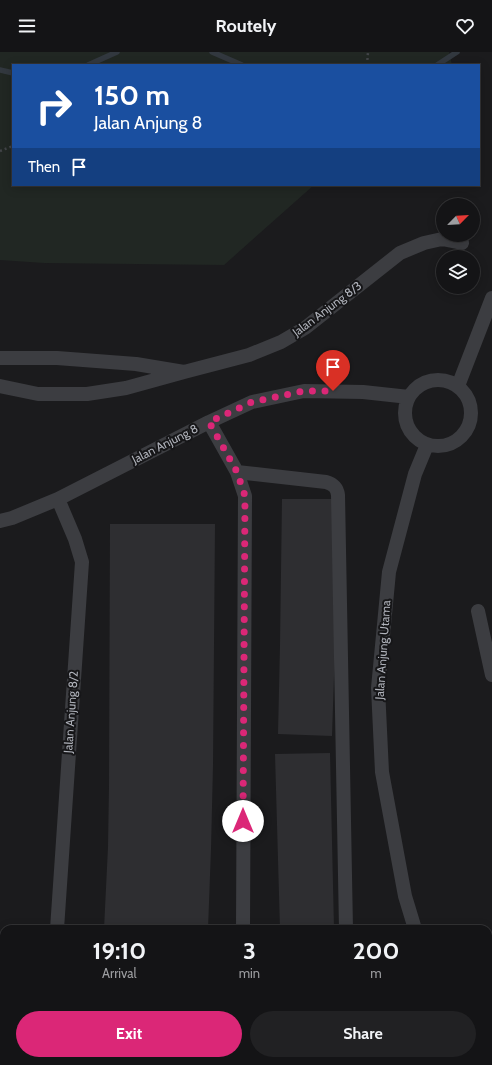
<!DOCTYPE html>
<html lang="en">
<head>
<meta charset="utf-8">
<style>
  :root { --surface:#141416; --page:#212123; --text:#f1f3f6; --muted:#9d9ea1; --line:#333335; --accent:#db2777 }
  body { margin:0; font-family:Cabin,sans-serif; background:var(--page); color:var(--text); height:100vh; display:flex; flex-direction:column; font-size:15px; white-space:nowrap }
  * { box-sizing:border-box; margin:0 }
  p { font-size:13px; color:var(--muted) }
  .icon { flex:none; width:22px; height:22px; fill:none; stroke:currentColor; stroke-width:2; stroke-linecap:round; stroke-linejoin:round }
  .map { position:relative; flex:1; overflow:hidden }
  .drawer { position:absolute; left:0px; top:873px; width:492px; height:140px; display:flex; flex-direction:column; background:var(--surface); border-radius:12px 12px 0 0; box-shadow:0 2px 10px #0003,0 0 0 1px var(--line) }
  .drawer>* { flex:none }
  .banner { position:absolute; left:12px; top:12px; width:468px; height:122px; border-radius:0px; box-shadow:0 2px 10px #0003,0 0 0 1px var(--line); background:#1a4fa0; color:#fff; overflow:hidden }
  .needle { width:26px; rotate:66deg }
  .fabs { position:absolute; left:436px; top:146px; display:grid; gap:8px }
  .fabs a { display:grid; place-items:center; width:44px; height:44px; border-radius:50%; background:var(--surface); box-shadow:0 2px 10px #0003,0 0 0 1px var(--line); font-size:20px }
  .pin { position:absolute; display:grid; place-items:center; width:34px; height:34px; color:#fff; margin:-41px -17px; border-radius:50% 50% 50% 0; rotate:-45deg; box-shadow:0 0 4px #0007 }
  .pin .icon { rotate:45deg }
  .me { position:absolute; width:44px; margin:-22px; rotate:0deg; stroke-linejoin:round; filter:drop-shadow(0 0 3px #0008) }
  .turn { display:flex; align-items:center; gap:14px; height:84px; padding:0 16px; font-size:18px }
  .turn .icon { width:52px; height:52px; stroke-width:2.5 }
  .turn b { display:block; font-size:28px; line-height:34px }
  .then { display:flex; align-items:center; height:38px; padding:0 16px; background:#0003; gap:8px; font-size:15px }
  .eta { display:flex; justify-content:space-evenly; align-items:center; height:68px; text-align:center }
  .eta b { font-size:24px; font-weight:700; line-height:28px }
  .cta { display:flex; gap:8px; margin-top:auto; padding:8px 16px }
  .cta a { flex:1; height:46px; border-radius:24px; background:var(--accent); color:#fff; font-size:16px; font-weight:700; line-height:46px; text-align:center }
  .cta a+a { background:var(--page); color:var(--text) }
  header { display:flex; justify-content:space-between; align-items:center; height:52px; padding:0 16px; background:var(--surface); font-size:18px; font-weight:700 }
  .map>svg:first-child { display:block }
  .green { fill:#212723 }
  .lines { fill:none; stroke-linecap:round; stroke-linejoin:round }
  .stream { stroke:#32383f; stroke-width:5.5 }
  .building { fill:#2e2e31 }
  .path { stroke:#424448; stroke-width:2.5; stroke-dasharray:2 3; stroke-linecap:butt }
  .service { stroke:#3c3d41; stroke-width:7 }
  .minor { stroke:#3c3d41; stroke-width:14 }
  .route { stroke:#db2777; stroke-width:7; stroke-dasharray:0 12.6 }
  .labels { text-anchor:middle; stroke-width:4; stroke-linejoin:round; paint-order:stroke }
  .street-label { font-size:12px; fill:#afb2ba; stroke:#161618 }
</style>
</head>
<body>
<header><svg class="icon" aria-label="menu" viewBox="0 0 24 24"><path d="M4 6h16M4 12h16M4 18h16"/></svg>Routely<svg class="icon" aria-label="heart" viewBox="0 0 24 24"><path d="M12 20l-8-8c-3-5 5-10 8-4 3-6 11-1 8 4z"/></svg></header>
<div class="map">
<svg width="492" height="1013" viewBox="0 0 492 1013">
  <rect width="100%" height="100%" fill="#1b1b1d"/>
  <path class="green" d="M0,0H449L452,13H13V133H314L224,213L44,211L0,208Z"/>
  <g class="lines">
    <path class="stream" d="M212,0L242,13
      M88,13L117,0
      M437,13L457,0
      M0,18L13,21"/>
  </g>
  <path class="building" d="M282,447H336L335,594L332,684L278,682L280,593Z
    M110,472H215L213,713L211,797L208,877H104L108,795L109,734Z
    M330,701L334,877H280L275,702Z"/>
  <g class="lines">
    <path class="path" d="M367,13L368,0
      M0,99L13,94
      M0,996H4
      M414,1009L416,1013"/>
    <path class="service" d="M290,1009L293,1013
      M205,1013L210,1009"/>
    <path class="minor" d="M0,306H57L136,312L184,320L126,336L87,342H38L0,334
      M184,320L249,303L281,290L305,276L400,201L424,191L442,187L462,191
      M405 361a33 33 0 1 1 66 0a33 33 0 1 1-66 0Z
      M458,334L492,246
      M209,370L237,420L245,444L243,877
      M237,420L326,430C333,432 337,435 338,443L346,877
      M0,469L12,466L58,447L209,370L252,350L304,339L363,340L409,345
      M478,559L492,623
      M57,877L82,510L75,487L58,447
      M415,877L405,844L382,720L378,636L389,520L415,422L427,393
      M488,915L492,914
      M455,1009L456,1013
      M378,1013V1009"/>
  </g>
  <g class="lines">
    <path class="route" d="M243,769L245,444L237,420L209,370L252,350L304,339H333"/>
  </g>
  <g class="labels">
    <g class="street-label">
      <text transform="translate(327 257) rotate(-37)" y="4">Jalan Anjung 8/3</text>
      <text transform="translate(165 392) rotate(-27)" y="4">Jalan Anjung 8</text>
      <text transform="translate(383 598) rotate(-86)" y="4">Jalan Anjung Utama</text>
      <text transform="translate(71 660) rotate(-86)" y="4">Jalan Anjung 8/2</text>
    </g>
  </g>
</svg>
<div class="fabs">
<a><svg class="needle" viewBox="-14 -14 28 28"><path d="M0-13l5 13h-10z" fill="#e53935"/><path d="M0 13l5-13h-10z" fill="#9d9ea1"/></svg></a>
<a><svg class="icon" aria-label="layers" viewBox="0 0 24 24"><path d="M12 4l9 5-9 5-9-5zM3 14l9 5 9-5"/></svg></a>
</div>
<div class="pin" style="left:333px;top:339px;background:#d93025"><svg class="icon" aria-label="arrive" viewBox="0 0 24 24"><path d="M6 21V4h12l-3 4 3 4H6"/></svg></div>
<svg class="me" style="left:243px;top:769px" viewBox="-20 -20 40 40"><circle r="19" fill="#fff"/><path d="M0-13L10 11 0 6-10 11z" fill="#db2777"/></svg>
<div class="banner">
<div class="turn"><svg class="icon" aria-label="right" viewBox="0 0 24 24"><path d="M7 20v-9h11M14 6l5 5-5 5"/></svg><div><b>150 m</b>Jalan Anjung 8</div></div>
<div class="then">Then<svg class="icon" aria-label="arrive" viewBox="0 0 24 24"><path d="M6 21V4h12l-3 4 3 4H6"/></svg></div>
</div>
<section class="drawer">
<div class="eta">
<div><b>19:10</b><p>Arrival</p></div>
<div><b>3</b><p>min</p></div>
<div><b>200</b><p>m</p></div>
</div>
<div class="cta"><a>Exit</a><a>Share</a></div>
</section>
</div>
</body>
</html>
